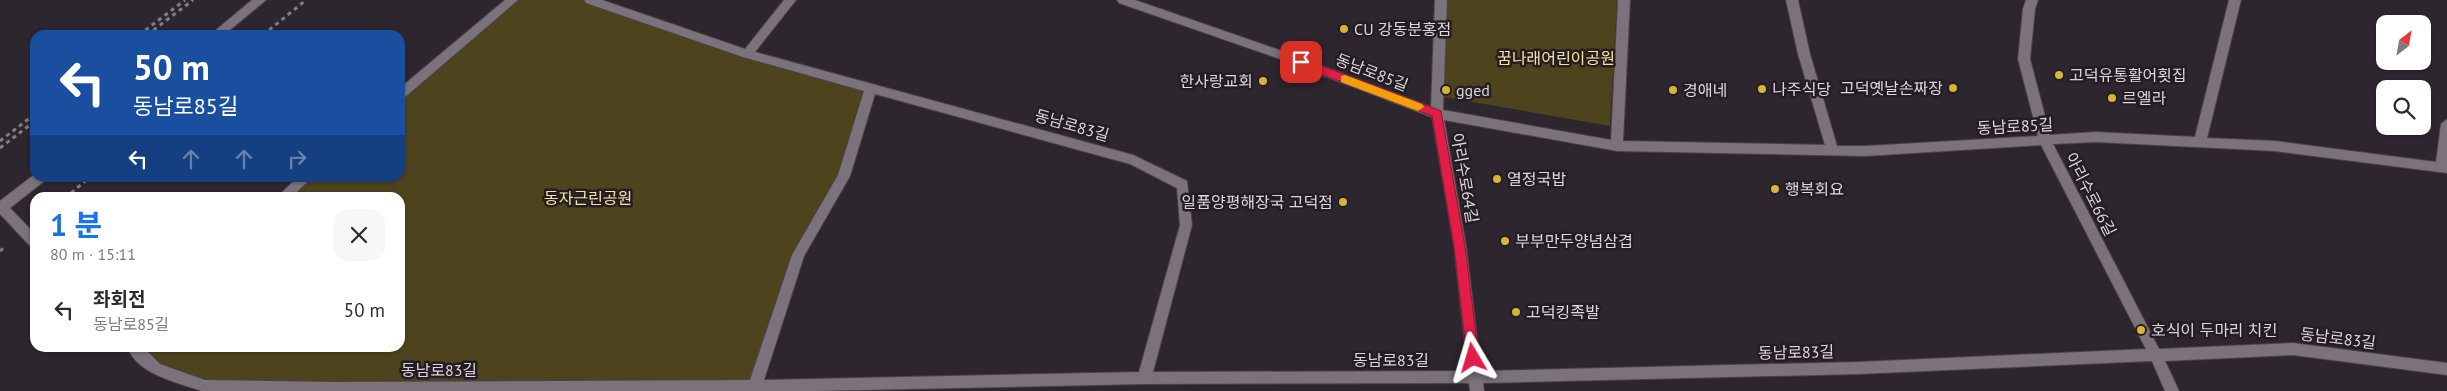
<!DOCTYPE html>
<html lang="ko">
<head>
<meta charset="utf-8">
<style>
  :root { --surface:#fff; --page:#f7f7f7; --text:#2b2b33; --muted:#7c7c81; --accent:#1a73e8 }
  body { margin:0; font-family:"PT Sans","Noto Sans KR",sans-serif; background:var(--page); color:var(--text); height:100vh; display:flex; flex-direction:column; font-size:19px; white-space:nowrap }
  * { box-sizing:border-box; margin:0 }
  p { font-size:16px; color:var(--muted) }
  .icon { flex:none; width:28px; height:28px; fill:none; stroke:currentColor; stroke-width:2; stroke-linecap:round; stroke-linejoin:round }
  .map { position:relative; flex:1; overflow:hidden }
  .sheet { position:absolute; left:30px; top:192px; width:375px; height:160px; display:flex; flex-direction:column; background:var(--surface); border-radius:15px; box-shadow:0 1px 4px #0004 }
  .sheet>* { flex:none }
  .hud { position:absolute; left:30px; top:30px; width:375px; height:152px; border-radius:15px; box-shadow:0 1px 4px #0004; background:#1a4fa0; color:#fff; overflow:hidden }
  .needle { width:32px; rotate:31deg }
  .tools { position:absolute; left:2376px; top:15px; display:grid; gap:10px }
  .tools a { display:grid; place-items:center; width:55px; height:55px; border-radius:10px; background:var(--surface); box-shadow:0 1px 4px #0004; font-size:25px }
  .pin { position:absolute; display:grid; place-items:center; width:42px; height:42px; color:#fff; margin:-21px; border-radius:10px; box-shadow:0 2px 8px #0006 }
  .me { position:absolute; width:55px; margin:-28px; rotate:353deg; stroke-linejoin:round; filter:drop-shadow(0 0 4px #0008) }
  .turn { display:flex; align-items:center; gap:18px; height:105px; padding:0 20px; font-size:22px }
  .turn .icon { width:65px; height:65px; stroke-width:2.5 }
  .turn b { display:block; font-size:35px; line-height:42px }
  .lanes { display:flex; align-items:center; height:48px; padding:0 20px; background:#0003; justify-content:center; gap:25px; direction:ltr }
  .lanes .off { opacity:.35 }
  .round { display:grid; place-items:center; flex:none; width:52px; height:52px; border-radius:15px; background:var(--page) }
  .overview { display:flex; align-items:center; justify-content:space-between; height:85px; padding:0 20px }
  h1 { font-size:30px; font-weight:700; line-height:38px; color:var(--accent) }
  ul { padding:0; list-style:none }
  li { display:flex; align-items:center; gap:15px; height:65px; padding:0 20px }
  li div { flex:1 }
  li b { display:block; font-size:19px }
  li em { font-style:normal }
  .map>svg:first-child { display:block }
  .green { fill:#4d431c }
  .lines { fill:none; stroke-linecap:round; stroke-linejoin:round }
  .minor-casing { stroke:#494349; stroke-width:2 }
  .path { stroke:#847e84; stroke-width:3; stroke-dasharray:4 4; stroke-linecap:butt }
  .minor { fill:#7b727b; fill-rule:evenodd }
  .route { fill:#e11d48; stroke:#92132f }
  .slow { fill:#f59e0b }
  .poi-dot { fill:#d5b535; stroke:#241d24; stroke-width:2 }
  .labels { text-anchor:middle; stroke-width:5; stroke-linejoin:round; paint-order:stroke }
  .poi-label { font-size:16px; fill:#dcd7dc; stroke:#241d24; text-anchor:start }
  .park-label { font-size:16px; fill:#f8e49a; stroke:#241d24 }
  .street-label { font-size:16px; fill:#dcd7dc; stroke:#241d24 }
</style>
</head>
<body>
<div class="map">
<svg width="2447" height="391" viewBox="0 0 2447 391">
  <rect width="100%" height="100%" fill="#2e262e"/>
  <path class="green" d="M512,0H590L747,54L871,87L844,176L798,255L755,386H205L155,368L135,348H400V198L282,197L305,178H400V95Z
    M1441,0H1617L1610,126L1432,95Z"/>
  <g class="lines">
    <defs>
      <path id="minor" d="M252,0H266L224,35H210Z
        M505,0H518L404,98L400,100V88Z
        M584,0H602L745,49L784,0H796L755,52L1133,155L1187,181L1192,225L1153,372L1468,371L1454,246L1432,117L1280,59L1119,3L1117,0H1135L1288,53L1431,107L1435,0H1447L1443,110L1611,140L1618,0H1630L1623,141L1825,145L1798,54L1786,0H1798L1810,54L1837,146H1866L2038,136L2018,59L2023,9L2026,0H2038L2035,9L2030,59L2050,135L2096,132L2195,137L2229,0H2241L2207,138L2275,141L2436,162L2441,124L2447,119V173L2275,151L2096,142L2053,144L2159,349L2293,343L2447,363V375L2293,355L2165,361L2179,391H2165L2152,361L1858,374L1483,383L1484,391H1470L1469,383L1144,384L813,391H202C178,383 137,374 128,348H144L160,364L205,380L336,382L750,380L792,255L838,175L864,91L743,57L586,3ZM875,94L1130,164L1177,188L1180,225L1139,372L764,380L804,256L850,176ZM1444,120L1617,151L1866,156L2041,145L2146,349L1858,362L1481,371L1466,246Z
        M35,174V178H45L43,182L10,208L35,234V247L30,246L0,214V201Z
        M297,178H311L291,198H276Z"/>
    </defs>
    <use href="#minor" class="minor-casing"/>
    <path class="path" d="M139,35L185,0
      M147,35L193,0
      M263,35L306,0
      M0,141L35,114
      M0,148L35,121
      M65,198L89,178
      M0,251L6,246"/>
    <use href="#minor" class="minor"/>
  </g>
  <path class="route" d="M1301,58L1441,111L1465,246L1479,358L1477,362H1469L1467,358L1454,246L1432,116L1297,65L1295,62Z"/>
  <path class="slow" d="M1345,75L1422,104L1424,107L1418,111L1341,82V76Z"/>
  <g class="poi-dot">
    <circle cx="1344" cy="29" r="5"/>
    <circle cx="2059" cy="75" r="5"/>
    <circle cx="1263" cy="81" r="5"/>
    <circle cx="1953" cy="88" r="5"/>
    <circle cx="1762" cy="89" r="5"/>
    <circle cx="1446" cy="90" r="5"/>
    <circle cx="1673" cy="90" r="5"/>
    <circle cx="2112" cy="98" r="5"/>
    <circle cx="1497" cy="179" r="5"/>
    <circle cx="1775" cy="189" r="5"/>
    <circle cx="1343" cy="202" r="5"/>
    <circle cx="1505" cy="241" r="5"/>
    <circle cx="1516" cy="312" r="5"/>
    <circle cx="2141" cy="330" r="5"/>
  </g>
  <g class="labels">
    <g class="poi-label">
      <text x="1354" y="35">CU 강동분홍점</text>
      <text x="2069" y="81">고덕유통활어횟집</text>
      <text x="1253" y="87" text-anchor="end">한사랑교회</text>
      <text x="1943" y="94" text-anchor="end">고덕옛날손짜장</text>
      <text x="1772" y="95">나주식당</text>
      <text x="1456" y="96">gged</text>
      <text x="1683" y="96">경애네</text>
      <text x="2122" y="104">르엘라</text>
      <text x="1507" y="185">열정국밥</text>
      <text x="1785" y="195">행복회요</text>
      <text x="1333" y="208" text-anchor="end">일품양평해장국 고덕점</text>
      <text x="1515" y="247">부부만두양념삼겹</text>
      <text x="1526" y="318">고덕킹족발</text>
      <text x="2151" y="336">호식이 두마리 치킨</text>
    </g>
    <g class="park-label">
      <text x="1556" y="64">꿈나래어린이공원</text>
      <text x="588" y="204">동자근린공원</text>
    </g>
    <g class="street-label">
      <text transform="translate(1372 72) rotate(21)" y="6">동남로85길</text>
      <text transform="translate(1072 125) rotate(16)" y="6">동남로83길</text>
      <text transform="translate(2015 126) rotate(-3)" y="6">동남로85길</text>
      <text transform="translate(1465 178) rotate(80)" y="6">아리수로64길</text>
      <text transform="translate(2091 194) rotate(63)" y="6">아리수로66길</text>
      <text transform="translate(2338 338) rotate(7)" y="6">동남로83길</text>
      <text transform="translate(1796 352) rotate(-1)" y="6">동남로83길</text>
      <text x="1391" y="366">동남로83길</text>
      <text x="439" y="376">동남로83길</text>
    </g>
  </g>
</svg>
<div class="tools">
<a><svg class="needle" viewBox="-14 -14 28 28"><path d="M0-13l5 13h-10z" fill="#e53935"/><path d="M0 13l5-13h-10z" fill="#7c7c81"/></svg></a>
<a><svg class="icon" aria-label="search" viewBox="0 0 24 24"><circle cx="10" cy="10" r="6"/><path d="M15 15l6 6"/></svg></a>
</div>
<div class="pin" style="left:1301px;top:62px;background:#d93025"><svg class="icon" aria-label="arrive" viewBox="0 0 24 24"><path d="M6 21V4h12l-3 4 3 4H6"/></svg></div>
<svg class="me" style="left:1473px;top:358px" viewBox="-20 -20 40 40"><path d="M0-17L14 15 0 8-14 15z" fill="#e11d48" stroke="#fff" stroke-width="4"/></svg>
<div class="hud">
<div class="turn"><svg class="icon" aria-label="left" viewBox="0 0 24 24"><path d="M17 20v-9H6M10 6l-5 5 5 5"/></svg><div><b>50 m</b>동남로85길</div></div>
<div class="lanes"><svg class="icon" aria-label="left" viewBox="0 0 24 24"><path d="M17 20v-9H6M10 6l-5 5 5 5"/></svg><svg class="icon off" aria-label="ahead" viewBox="0 0 24 24"><path d="M12 20V5M6 11l6-6 6 6"/></svg><svg class="icon off" aria-label="ahead" viewBox="0 0 24 24"><path d="M12 20V5M6 11l6-6 6 6"/></svg><svg class="icon off" aria-label="right" viewBox="0 0 24 24"><path d="M7 20v-9h11M14 6l5 5-5 5"/></svg></div>
</div>
<section class="sheet">
<div class="overview"><div><h1>1 분</h1><p>80 m · 15:11</p></div><a class="round"><svg class="icon" aria-label="close" viewBox="0 0 24 24"><path d="M6 6l12 12M18 6L6 18"/></svg></a></div>
<ul>
<li><svg class="icon" aria-label="left" viewBox="0 0 24 24"><path d="M17 20v-9H6M10 6l-5 5 5 5"/></svg><div><b>좌회전</b><p>동남로85길</p></div><em>50 m</em></li>
</ul>
</section>
</div>
</body>
</html>
